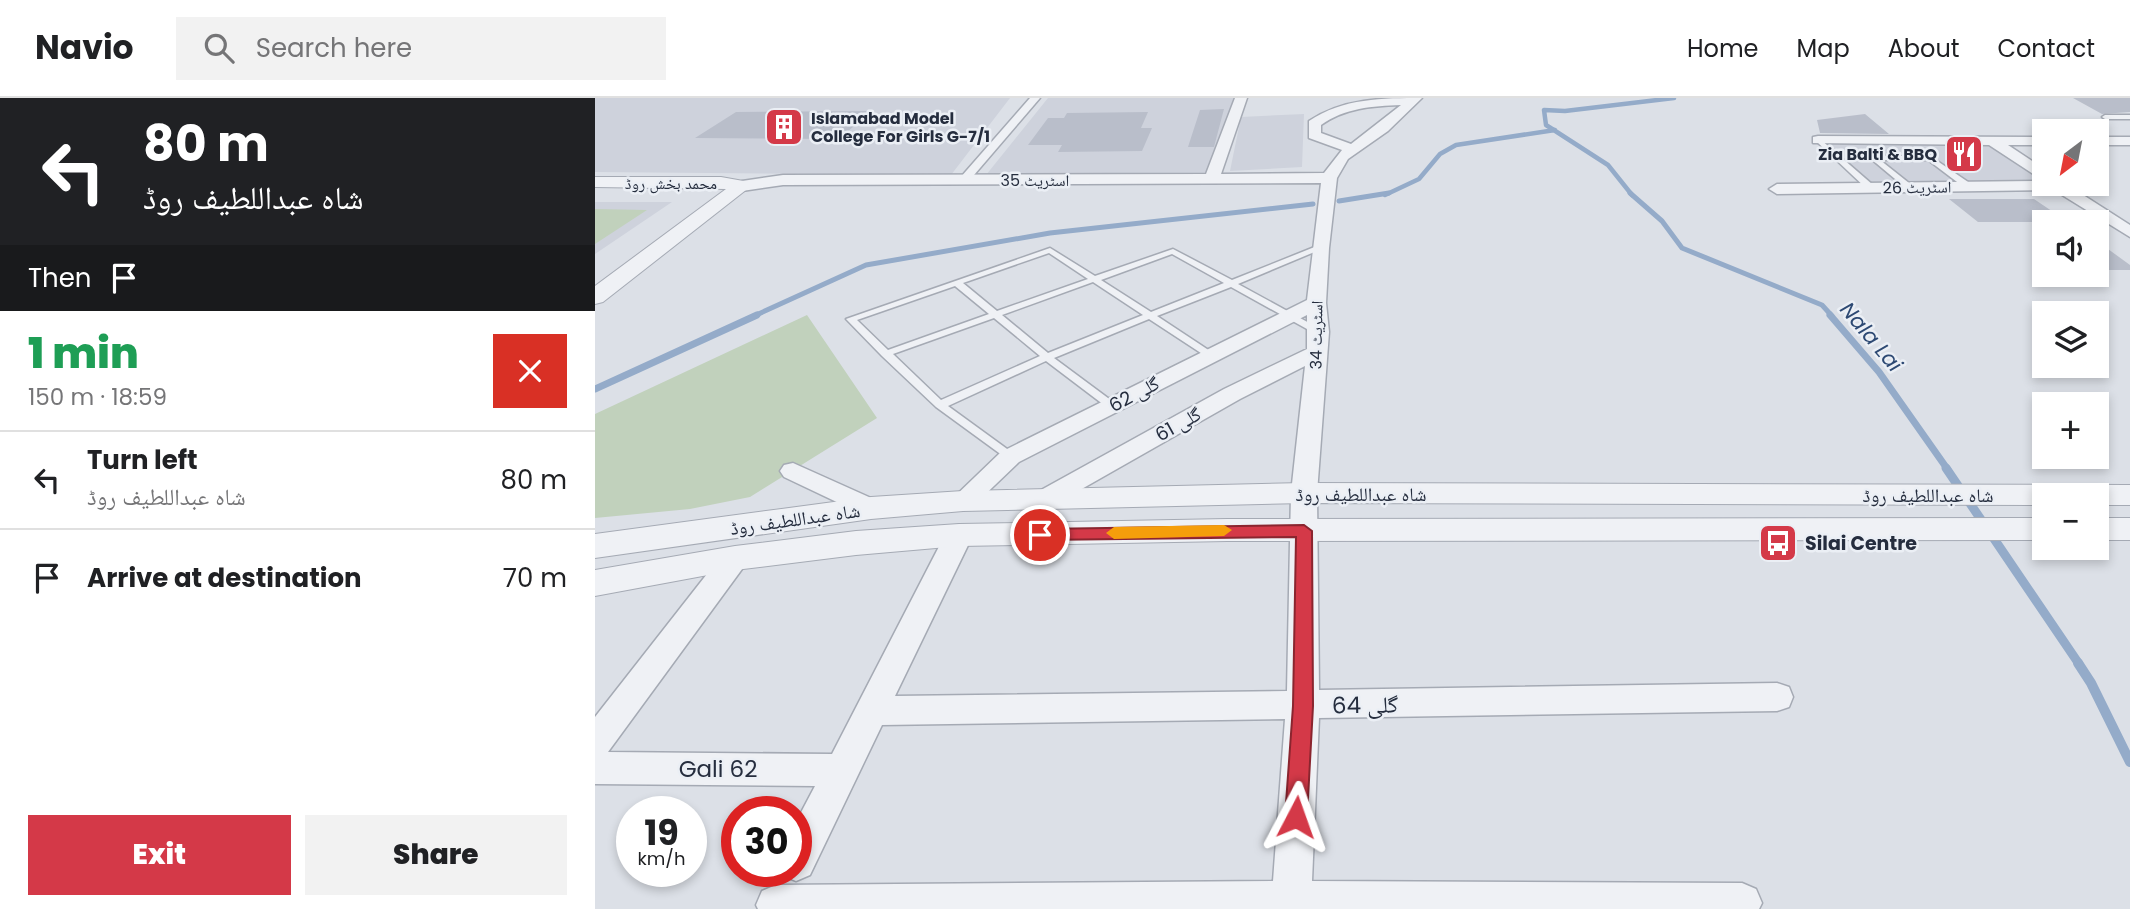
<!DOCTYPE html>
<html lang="en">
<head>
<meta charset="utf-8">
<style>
  :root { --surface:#fff; --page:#f2f2f2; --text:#202124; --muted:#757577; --line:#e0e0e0; --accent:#d43948 }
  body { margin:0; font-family:Poppins,"Noto Naskh Arabic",sans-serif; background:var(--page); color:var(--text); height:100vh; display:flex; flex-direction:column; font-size:26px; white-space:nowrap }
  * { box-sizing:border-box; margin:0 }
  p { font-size:23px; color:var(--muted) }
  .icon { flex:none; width:38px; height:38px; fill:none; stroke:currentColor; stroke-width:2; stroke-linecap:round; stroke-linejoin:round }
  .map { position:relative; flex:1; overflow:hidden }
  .sheet { display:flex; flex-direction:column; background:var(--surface); width:595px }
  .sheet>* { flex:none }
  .hud { background:#202124; color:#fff; overflow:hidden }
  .needle { width:46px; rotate:212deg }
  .controls { position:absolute; left:1437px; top:21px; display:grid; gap:14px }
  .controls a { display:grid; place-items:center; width:77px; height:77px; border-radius:0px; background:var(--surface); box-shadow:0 4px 10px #0003; font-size:35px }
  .speed { position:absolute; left:21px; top:698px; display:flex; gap:14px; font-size:35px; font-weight:700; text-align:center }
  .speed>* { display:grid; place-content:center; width:91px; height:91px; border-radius:50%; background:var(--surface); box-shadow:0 4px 10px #0003; line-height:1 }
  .speed small { font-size:18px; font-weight:400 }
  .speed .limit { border:10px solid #d22; background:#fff; color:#111 }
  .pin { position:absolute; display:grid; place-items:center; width:60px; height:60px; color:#fff; margin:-30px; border:4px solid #fff; border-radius:50%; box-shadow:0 2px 7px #0007 }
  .me { position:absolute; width:77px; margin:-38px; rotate:4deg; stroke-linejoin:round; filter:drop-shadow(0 0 5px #0008) }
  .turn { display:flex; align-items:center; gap:24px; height:147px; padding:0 28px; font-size:32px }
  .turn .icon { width:91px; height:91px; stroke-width:2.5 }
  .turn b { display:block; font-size:49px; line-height:60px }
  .then { display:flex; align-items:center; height:66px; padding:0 28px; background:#0003; gap:14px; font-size:26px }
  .round { display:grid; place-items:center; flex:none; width:74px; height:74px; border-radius:0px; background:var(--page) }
  .summary { display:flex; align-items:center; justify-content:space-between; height:119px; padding:0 28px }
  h1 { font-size:42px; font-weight:800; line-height:52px; color:#1e9e55 }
  .cta { display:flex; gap:14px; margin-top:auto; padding:14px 28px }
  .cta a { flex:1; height:80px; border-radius:0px; background:var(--accent); color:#fff; font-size:28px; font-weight:800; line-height:80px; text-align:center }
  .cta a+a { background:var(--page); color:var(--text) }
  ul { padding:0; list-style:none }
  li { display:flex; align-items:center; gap:21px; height:98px; padding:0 28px; border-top:2px solid var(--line) }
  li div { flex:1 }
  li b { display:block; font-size:26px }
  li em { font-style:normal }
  header { display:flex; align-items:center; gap:42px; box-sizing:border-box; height:98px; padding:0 35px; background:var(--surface); border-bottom:2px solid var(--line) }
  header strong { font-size:33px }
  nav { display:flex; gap:38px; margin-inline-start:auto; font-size:24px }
  .search { width:490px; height:63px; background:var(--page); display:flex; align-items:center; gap:18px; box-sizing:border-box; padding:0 24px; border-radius:0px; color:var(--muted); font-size:26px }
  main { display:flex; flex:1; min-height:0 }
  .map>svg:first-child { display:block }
  .built { fill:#ced2dc }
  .green { fill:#c1d1bc }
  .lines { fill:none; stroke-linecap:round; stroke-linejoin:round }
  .stream-far4 { stroke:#94abc9; stroke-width:4.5 }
  .stream-far3 { stroke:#94abc9; stroke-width:5 }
  .stream-far2 { stroke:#94abc9; stroke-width:7 }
  .stream-far1 { stroke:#94abc9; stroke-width:9 }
  .stream { stroke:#94abc9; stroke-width:10 }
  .building { fill:#b9beca }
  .service-casing { stroke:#a5aab4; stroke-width:3 }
  .pedestrian-casing { stroke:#a5aab4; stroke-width:3 }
  .minor-casing { stroke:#a5aab4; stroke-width:3 }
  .tertiary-casing { stroke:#a5aab4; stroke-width:2 }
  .service { fill:#eff1f5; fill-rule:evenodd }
  .pedestrian { fill:#eff1f5; fill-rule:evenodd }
  .minor { fill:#eff1f5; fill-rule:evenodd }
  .tertiary { fill:#eff1f5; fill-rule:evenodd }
  .route { fill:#d43948; stroke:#8a252f; stroke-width:2 }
  .slow { fill:#f59e0b }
  .labels { text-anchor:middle; stroke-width:5; stroke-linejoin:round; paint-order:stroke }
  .far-poi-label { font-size:16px; font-weight:bold; fill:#252d3e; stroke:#ebeff5; text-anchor:start }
  .far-street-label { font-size:16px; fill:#252d3e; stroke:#ebeff5 }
  .street-label { font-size:19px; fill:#252d3e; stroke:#ebeff5 }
  .poi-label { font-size:19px; font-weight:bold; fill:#252d3e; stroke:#ebeff5; text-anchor:start }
  .water-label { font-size:21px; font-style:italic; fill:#2d4973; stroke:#ebeff5 }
  .near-street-label { font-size:23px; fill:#252d3e; stroke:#ebeff5 }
</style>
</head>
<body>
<header>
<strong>Navio</strong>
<div class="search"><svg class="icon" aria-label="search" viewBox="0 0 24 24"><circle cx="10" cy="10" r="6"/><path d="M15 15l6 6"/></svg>Search here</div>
<nav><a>Home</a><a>Map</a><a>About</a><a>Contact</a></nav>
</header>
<main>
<section class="sheet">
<div class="hud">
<div class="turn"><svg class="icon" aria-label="left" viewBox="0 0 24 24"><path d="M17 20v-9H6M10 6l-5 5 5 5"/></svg><div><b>80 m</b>شاہ عبداللطیف روڈ</div></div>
<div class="then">Then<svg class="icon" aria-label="arrive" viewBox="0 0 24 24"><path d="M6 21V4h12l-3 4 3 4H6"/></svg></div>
</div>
<div class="summary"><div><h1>1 min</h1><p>150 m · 18:59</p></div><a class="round" style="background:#d93025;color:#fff"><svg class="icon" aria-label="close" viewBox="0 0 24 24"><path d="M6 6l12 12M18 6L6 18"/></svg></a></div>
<ul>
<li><svg class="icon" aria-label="left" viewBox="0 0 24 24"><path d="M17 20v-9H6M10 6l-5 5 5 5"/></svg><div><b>Turn left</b><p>شاہ عبداللطیف روڈ</p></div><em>80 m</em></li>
<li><svg class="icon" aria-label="arrive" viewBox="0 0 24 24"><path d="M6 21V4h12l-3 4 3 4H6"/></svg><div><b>Arrive at destination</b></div><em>70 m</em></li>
</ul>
<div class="cta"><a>Exit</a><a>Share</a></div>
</section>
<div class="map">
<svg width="1535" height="811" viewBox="0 0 1535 811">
  <rect width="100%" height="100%" fill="#dce0e7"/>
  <path class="built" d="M0,0H415L356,77L0,74Z
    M453,0H640L619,76L391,77Z
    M709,16L707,69L635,73L646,19Z
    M1233,46L1397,47L1449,84L1279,87Z
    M0,104H77L0,156Z"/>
  <path class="green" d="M0,111L52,112L0,146Z
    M212,217L282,320L155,399L95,411L0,420V316Z"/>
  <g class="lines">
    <path class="stream-far4" d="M790,97L824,81L845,56L861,47L960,32
      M1037,97L1013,67L951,27L949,12L970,13L1079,0"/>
    <path class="stream-far3" d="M1035,95L1067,123L1087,150L1227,207L1237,218
      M744,103L794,95
      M159,218L271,167L455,135L718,106"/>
    <path class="stream-far2" d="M1235,217L1284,274L1353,372
      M0,291L162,217"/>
    <path class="stream-far1" d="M1351,370L1484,566"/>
    <path class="stream" d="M1483,565L1496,585L1535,664"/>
  </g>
  <path class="building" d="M1478,0H1535V14L1507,16Z
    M629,11L619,49H593L605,12Z
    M278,13L243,41L100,40L141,14Z
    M553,14L546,30H557L547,53L463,54L467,47H433L453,20H469L472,15Z
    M1270,16L1294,36L1225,35L1222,22Z
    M1354,101H1439L1473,124H1383Z
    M1502,143L1535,167V172H1502Z"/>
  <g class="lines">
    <defs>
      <path id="service" d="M1535,17V21H1510L1507,19L1510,17Z
        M1221,41H1225L1278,87V91H1272L1221,43Z
        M1335,58L1376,86V90H1370L1333,62H1285L1319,89L1312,91L1275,60L1278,58Z
        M722,148L729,150L643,186L727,232V236H721L636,189L562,218L618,255V259H612L554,221L459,260L521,306L522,308L521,310H513L451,263L353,308L419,356L421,359L415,363L341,309L287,258L251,221L455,150L500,178L578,151L637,182ZM454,155L493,181L402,213L368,185ZM577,156L629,185L556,214L506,182ZM498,184L548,217L453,255L407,217ZM360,188L394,216L293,252L262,222ZM399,220L445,258L346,302L298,256Z"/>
      <path id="pedestrian" d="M435,0H445L373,84H365V80Z"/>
      <path id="minor" d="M640,0H652L626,76L729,75L747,52L714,40V23C748,0 788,0 827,0L793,33L753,61L742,80L734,150L731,205L734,234L722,395L724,592L1182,585L1194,589L1198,599L1194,609L1182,613L724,620L717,783L1147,785L1161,791L1167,805L1164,811H163L161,807L167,793L181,787L678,783L690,621L287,627L215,777L201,783L187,777L186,774H201V724L220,688L0,686V619L130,453L140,450L150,453L154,460L150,467L13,654L237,656L350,437L354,430L364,427L374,430L378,437L300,598L692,593L696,395L710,268L645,301L455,409L446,412L437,409L433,403L437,397L629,291L712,251V217L424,364L377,409L368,412L359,409L355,403L406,354L712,202L726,85L188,87L147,93L139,88L147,83L188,77L611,76ZM806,7L756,46L726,35V27C750,10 777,8 806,7Z
        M1223,38L1449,39V47H1413L1449,71V83L1394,47L1218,45V39Z
        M1502,39H1535V47H1502Z
        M1449,83V86H1471L1535,127V139L1459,92L1182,96L1174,91L1182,86Z
        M198,365L285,404L289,410L285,416L276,419L267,416L189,379L185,373L189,367Z"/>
      <path id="tertiary" d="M0,79H126L154,84L156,88L8,204L0,206V188L131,91L0,89Z
        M709,385L1535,387V407H1502V397H1449V407L709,405L368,413L276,421L0,460V436L276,399L368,393Z
        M1449,420V442L632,443L364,448L261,457L140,472L0,498V472L140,448L261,433L364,426L632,421Z
        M1502,420H1535V442H1502Z"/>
    </defs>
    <use href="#service" class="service-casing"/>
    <use href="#pedestrian" class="pedestrian-casing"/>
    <use href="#minor" class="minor-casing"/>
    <use href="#tertiary" class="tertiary-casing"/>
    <use href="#service" class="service"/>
    <use href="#pedestrian" class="pedestrian"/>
    <use href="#minor" class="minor"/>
    <use href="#tertiary" class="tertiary"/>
  </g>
  <path class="route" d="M709,427L717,433L718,608L712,719L709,727L701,730L693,727L690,719L698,608L701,439L445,442L437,437L445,431Z"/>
  <path class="slow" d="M629,427L637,432L629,438L519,441L511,435L519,429Z"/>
  <defs>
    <symbol id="building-square" viewBox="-11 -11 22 22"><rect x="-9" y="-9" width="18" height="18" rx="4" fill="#d43948" stroke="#ebeff5"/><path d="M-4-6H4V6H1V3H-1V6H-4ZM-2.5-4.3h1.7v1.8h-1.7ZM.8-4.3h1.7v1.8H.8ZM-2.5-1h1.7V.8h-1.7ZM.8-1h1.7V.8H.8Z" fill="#fff"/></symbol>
    <symbol id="restaurant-square" viewBox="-11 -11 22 22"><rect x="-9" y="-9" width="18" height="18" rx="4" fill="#d43948" stroke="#ebeff5"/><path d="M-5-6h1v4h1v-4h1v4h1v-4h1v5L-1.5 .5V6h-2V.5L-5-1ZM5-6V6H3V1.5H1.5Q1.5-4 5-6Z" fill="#fff"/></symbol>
    <symbol id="bus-square" viewBox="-11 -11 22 22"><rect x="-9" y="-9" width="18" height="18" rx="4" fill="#d43948" stroke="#ebeff5"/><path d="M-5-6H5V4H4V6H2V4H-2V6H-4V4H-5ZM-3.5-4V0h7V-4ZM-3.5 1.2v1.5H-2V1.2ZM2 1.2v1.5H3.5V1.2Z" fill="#fff"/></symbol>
  </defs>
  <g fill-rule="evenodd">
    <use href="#building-square" x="167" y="7" width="44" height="44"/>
    <use href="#restaurant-square" x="1347" y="34" width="44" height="44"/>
    <use href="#bus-square" x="1161" y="423" width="44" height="44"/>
  </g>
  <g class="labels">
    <g class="far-poi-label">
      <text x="216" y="26">Islamabad Model<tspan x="216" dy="18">College For Girls G-7/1</tspan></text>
      <text x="1342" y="62" text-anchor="end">Zia Balti &amp; BBQ</text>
    </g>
    <g class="far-street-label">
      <text x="440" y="88">اسٹریٹ 35</text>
      <text x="76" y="91">محمد بخش روڈ</text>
      <text transform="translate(1322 89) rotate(-1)" y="6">اسٹریٹ 26</text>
      <text transform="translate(721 237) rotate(-89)" y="6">اسٹریٹ 34</text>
    </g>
    <g class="street-label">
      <text transform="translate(539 296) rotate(-28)" y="7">گلی 62</text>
      <text transform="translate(583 326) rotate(-29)" y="7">گلی 61</text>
      <text x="766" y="403">شاہ عبداللطیف روڈ</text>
      <text x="1333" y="404">شاہ عبداللطیف روڈ</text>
      <text transform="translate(200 421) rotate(-8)" y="7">شاہ عبداللطیف روڈ</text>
    </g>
    <g class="poi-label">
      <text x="1210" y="452">Silai Centre</text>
    </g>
    <g class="water-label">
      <text transform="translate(1276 239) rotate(50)" y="7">Nala Lai</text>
    </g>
    <g class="near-street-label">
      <text transform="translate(770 607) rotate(-1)" y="8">گلی 64</text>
      <text x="123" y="679">Gali 62</text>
    </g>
  </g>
</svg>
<div class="controls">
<a><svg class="needle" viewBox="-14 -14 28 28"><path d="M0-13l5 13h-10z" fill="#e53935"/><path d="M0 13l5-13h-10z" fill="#757577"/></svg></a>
<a><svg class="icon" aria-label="sound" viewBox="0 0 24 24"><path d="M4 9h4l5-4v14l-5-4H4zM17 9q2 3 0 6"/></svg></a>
<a><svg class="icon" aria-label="layers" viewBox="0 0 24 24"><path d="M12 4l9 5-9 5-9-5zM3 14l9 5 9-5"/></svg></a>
<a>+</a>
<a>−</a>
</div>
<div class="speed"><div>19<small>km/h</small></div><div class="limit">30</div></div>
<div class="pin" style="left:445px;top:437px;background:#d93025"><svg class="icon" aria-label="arrive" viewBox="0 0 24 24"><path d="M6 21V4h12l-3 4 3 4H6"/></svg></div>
<svg class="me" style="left:701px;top:719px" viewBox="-20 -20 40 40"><path d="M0-17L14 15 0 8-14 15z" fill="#d43948" stroke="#fff" stroke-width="4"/></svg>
</div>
</main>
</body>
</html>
